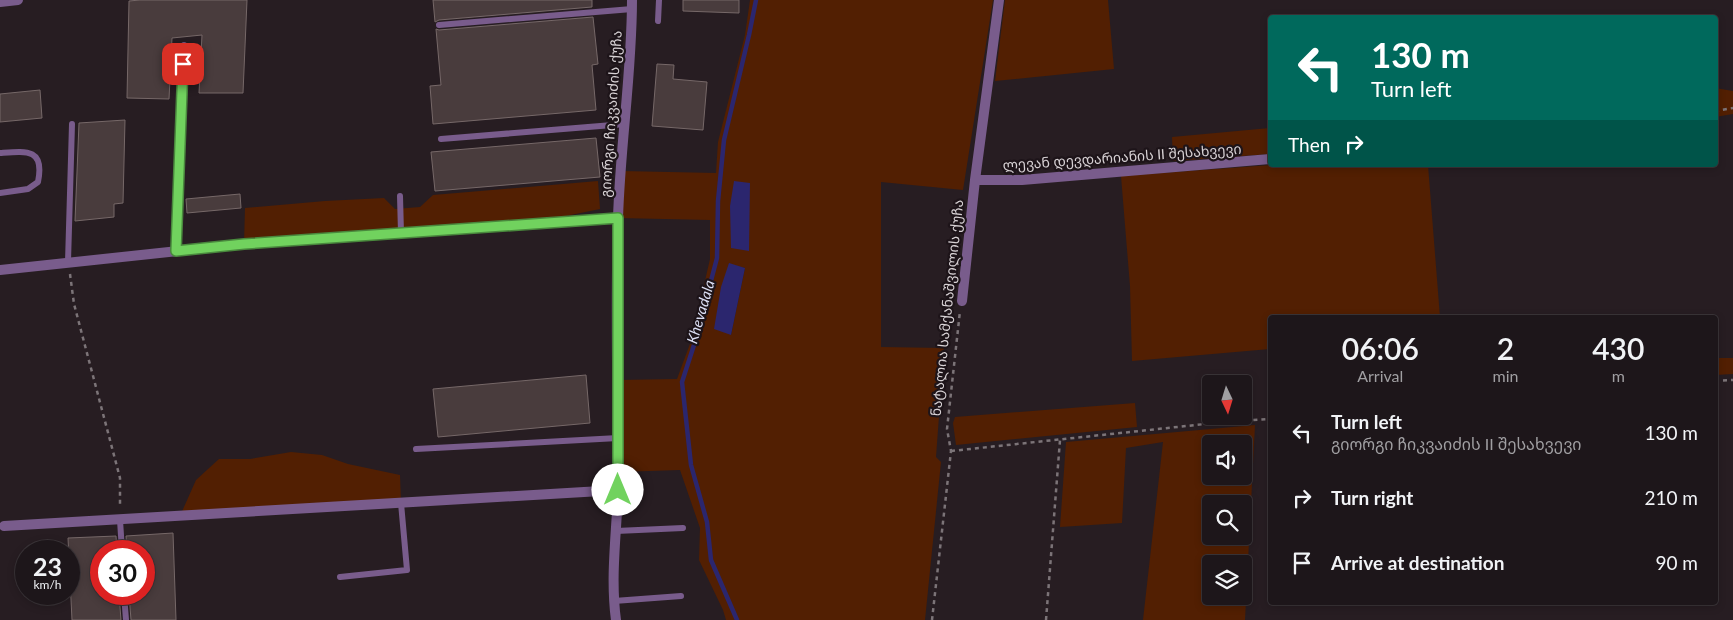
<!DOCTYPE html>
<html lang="en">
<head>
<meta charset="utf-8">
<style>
  :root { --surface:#1d161a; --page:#2a2327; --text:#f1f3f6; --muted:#a09fa2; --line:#3b3539 }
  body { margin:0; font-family:Lato,"Noto Sans Georgian",sans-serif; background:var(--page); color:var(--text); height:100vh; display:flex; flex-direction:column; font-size:19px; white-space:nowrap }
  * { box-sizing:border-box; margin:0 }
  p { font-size:16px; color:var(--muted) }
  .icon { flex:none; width:28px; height:28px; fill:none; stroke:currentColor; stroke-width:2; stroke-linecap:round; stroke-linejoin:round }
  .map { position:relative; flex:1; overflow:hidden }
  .sheet { position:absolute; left:1268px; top:315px; width:450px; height:290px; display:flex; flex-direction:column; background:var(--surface); border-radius:5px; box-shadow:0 2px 8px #0003,0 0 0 1px var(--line) }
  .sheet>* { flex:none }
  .banner { position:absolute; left:1268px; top:15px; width:450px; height:152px; border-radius:5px; box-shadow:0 2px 8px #0003,0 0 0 1px var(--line); background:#00695c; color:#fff; overflow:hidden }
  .needle { width:32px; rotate:176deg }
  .buttons { position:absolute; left:1202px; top:375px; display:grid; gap:10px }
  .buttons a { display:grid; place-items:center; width:50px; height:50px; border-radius:5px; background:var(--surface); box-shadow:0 2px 8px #0003,0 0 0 1px var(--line); font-size:25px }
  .speed { position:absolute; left:15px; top:540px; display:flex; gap:10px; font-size:25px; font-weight:700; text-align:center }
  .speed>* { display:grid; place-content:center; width:65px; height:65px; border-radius:50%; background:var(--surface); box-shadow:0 2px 8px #0003,0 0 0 1px var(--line); line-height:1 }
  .speed small { font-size:12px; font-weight:400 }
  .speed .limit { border:8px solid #d22; background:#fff; color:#111 }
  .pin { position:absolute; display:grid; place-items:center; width:42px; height:42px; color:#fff; margin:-21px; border-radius:10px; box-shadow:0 2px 8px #0006 }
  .me { position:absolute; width:55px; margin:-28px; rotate:0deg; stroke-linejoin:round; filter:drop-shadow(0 0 4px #0008) }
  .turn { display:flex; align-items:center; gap:18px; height:105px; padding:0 20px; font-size:22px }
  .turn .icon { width:65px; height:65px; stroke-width:2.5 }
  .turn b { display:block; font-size:35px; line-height:42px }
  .then { display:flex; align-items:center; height:48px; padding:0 20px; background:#0003; gap:10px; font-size:19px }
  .eta { display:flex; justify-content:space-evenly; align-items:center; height:85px; text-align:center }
  .eta b { font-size:30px; font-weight:600; line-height:35px }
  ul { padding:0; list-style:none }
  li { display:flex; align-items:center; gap:15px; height:65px; padding:0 20px }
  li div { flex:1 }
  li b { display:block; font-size:19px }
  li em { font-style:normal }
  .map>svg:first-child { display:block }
  .green { fill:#521f02; fill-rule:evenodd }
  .water { fill:#2b266e }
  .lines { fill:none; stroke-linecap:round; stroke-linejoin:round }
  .stream { stroke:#2b266e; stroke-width:4.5 }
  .building { fill:#493c3d; stroke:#766868 }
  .path { stroke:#7c7478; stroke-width:2.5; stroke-dasharray:4 4; stroke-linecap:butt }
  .service { stroke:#795c8c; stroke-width:6 }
  .minor { stroke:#795c8c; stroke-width:10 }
  .route-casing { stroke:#49883d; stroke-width:12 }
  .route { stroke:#71d25e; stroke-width:9 }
  .labels { text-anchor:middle; stroke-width:4.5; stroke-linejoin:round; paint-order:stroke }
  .street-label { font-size:14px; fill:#d7d1d4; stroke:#1d1419 }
  .water-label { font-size:15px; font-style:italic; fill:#dcdff4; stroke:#1d1419 }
</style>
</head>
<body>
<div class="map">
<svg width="1733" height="620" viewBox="0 0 1733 620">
  <rect width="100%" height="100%" fill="#271d22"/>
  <path class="green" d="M750,0H993L963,190L881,182V347L944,348L936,457L941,462L925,620H726L723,610L699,560L700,528L680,470L618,472V380L677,379L691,341L710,259V220L618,218L621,171L716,173L718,142L745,35ZM729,264L745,268L731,335Z
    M1005,0H1108L1114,69L995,81Z
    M1715,88L1733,91V114L1715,117Z
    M1270,128V154L1173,161L1172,137Z
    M1271,165H1428L1440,317L1270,318V349L1132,361L1130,286L1121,176Z
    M598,181L600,209L527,224L244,244L245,208L325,201L384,198L395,209L420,207L433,195Z
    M1715,358H1733V374L1715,375Z
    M1135,403L1137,427L956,445L953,423L955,417Z
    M1255,425L1245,620H1143L1163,442L1126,448L1122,523L1060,527L1066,442ZM1211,444H1244V476H1211ZM1211,504H1244V536H1211ZM1211,564H1244V596H1211Z
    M291,452L322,455L348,464L400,475L401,503L180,516L196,480L219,459H250Z"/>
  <path class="water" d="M734,181L750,183L749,251L731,248L730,206Z
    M729,263L745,268L731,335L714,329L721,287Z"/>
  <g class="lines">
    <path class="stream" d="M737,620L711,560L707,522L691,465L682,382L694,345L717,258L718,201L724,140L749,35L756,0"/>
  </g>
  <path class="building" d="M140,0H247L243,93H199L202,35L172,38L169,99L127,98L129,1Z
    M433,0H592V7L439,20L435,22Z
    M683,0H739V13L683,11Z
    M593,17L598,64L592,65L596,110L433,124L430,86L441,85L436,29L439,30Z
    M657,64L674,65L673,79L707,82L703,130L652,126Z
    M40,90L42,118L0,122V94Z
    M125,120L123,203L114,204V217L75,221L79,123Z
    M596,138L600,177L435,191L431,152Z
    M240,194L241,208L187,213L186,199Z
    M586,375L590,423L438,437L433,389Z
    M173,533L176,620H131L129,594H144V551H127L126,536Z
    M116,536L117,551H101V594H119L121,620H72L68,538Z"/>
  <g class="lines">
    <path class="path" d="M1715,111L1733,108
      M70,274L74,304L120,478V507
      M1715,381L1733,380
      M951,451L1224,422L1270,419
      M932,620L951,451L947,429L960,311
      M1046,620L1060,440"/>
    <path class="service" d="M658,21L659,0
      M439,25L632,9
      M441,139L625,124
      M0,153C26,151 45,148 38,182L28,189L0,193
      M400,196L401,233
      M177,251L184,45
      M68,262L72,124
      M416,449L618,438
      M120,520L122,551
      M616,531L683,528
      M340,577L407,570L401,503
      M124,594L126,620
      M614,601L681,596"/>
    <path class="minor" d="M0,2L18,0
      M975,180H1022L1270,159
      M0,270L244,244L618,218
      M962,301L975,180L999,0
      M4,526L618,490
      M616,620C610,576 617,532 618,488C618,398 615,308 618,219C620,146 632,73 632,0"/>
  </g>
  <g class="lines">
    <defs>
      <path id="route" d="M183,64L176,251L244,244L618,218V490"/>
    </defs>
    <use href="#route" class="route-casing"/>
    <use href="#route" class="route"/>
  </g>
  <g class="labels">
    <g class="street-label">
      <text transform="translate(611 114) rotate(-86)" y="5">გიორგი ჩიკვაიძის ქუჩა</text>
      <text transform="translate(1122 157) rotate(-4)" y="5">ლევან დევდარიანის II შესახვევი</text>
      <text transform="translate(947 308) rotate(-84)" y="5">ნატალია სამქანაშვილის ქუჩა</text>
    </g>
    <g class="water-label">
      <text transform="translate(701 312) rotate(-74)" y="5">Khevadala</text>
    </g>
  </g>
</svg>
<div class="buttons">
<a><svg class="needle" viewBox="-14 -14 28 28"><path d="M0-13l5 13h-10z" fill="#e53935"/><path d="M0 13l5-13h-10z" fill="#a09fa2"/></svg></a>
<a><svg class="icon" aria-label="sound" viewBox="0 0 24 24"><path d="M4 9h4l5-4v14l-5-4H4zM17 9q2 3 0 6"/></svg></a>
<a><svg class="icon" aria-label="search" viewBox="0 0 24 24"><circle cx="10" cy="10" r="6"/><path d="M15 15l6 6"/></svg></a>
<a><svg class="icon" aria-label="layers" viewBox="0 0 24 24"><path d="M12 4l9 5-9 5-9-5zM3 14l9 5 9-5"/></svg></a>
</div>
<div class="speed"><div>23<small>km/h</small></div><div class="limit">30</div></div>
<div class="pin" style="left:183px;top:64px;background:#d93025"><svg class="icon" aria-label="arrive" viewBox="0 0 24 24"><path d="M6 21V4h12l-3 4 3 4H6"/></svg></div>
<svg class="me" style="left:618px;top:490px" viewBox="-20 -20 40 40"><circle r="19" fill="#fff"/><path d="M0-13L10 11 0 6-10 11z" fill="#71d25e"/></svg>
<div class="banner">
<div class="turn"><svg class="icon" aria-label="left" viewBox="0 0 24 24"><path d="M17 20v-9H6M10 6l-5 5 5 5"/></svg><div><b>130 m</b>Turn left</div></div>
<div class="then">Then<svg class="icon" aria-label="right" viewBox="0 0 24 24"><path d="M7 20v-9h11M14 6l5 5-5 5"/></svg></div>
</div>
<section class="sheet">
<div class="eta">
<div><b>06:06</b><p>Arrival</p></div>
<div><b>2</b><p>min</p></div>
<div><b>430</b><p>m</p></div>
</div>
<ul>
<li><svg class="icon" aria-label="left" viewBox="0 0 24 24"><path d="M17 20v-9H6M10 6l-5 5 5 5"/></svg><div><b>Turn left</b><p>გიორგი ჩიკვაიძის II შესახვევი</p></div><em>130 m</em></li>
<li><svg class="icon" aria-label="right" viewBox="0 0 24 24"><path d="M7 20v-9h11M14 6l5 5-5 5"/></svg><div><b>Turn right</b></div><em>210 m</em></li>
<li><svg class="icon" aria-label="arrive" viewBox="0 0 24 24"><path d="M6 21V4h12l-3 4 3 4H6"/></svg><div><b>Arrive at destination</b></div><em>90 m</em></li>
</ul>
</section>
</div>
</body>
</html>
